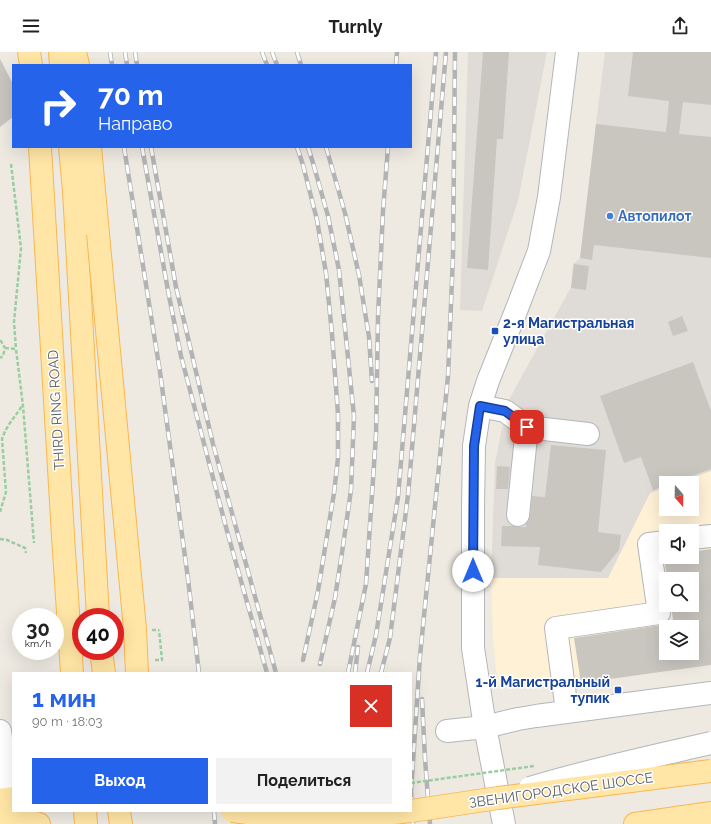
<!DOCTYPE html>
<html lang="ru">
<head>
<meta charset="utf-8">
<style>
  :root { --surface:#fff; --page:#f2f2f2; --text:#222; --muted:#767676; --accent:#2563eb }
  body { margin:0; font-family:Raleway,sans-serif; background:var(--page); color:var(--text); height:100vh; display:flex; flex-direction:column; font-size:15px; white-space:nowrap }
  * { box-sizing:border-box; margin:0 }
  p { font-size:13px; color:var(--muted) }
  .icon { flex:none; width:22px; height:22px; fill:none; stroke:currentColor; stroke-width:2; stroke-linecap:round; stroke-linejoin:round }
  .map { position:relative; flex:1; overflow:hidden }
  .drawer { position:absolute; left:12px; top:620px; width:400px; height:140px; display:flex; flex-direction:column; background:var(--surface); border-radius:0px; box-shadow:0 4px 16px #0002 }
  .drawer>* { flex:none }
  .top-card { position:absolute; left:12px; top:12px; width:400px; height:84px; border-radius:0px; box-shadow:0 4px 16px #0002; background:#2563eb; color:#fff; overflow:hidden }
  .needle { width:26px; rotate:160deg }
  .buttons { position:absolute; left:659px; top:424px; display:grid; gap:8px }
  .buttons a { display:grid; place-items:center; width:40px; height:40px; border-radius:0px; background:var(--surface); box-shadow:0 4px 16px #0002; font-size:20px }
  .speed { position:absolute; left:12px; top:556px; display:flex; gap:8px; font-size:20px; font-weight:700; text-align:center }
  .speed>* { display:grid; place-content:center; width:52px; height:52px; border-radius:50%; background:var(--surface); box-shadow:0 4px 16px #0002; line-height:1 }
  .speed small { font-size:10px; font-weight:400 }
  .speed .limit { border:6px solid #d22; background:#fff; color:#111 }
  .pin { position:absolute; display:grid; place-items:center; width:34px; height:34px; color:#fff; margin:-17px; border-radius:8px; box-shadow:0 2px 6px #0006 }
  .me { position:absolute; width:44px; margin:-22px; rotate:0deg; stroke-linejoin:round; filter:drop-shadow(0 0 3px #0008) }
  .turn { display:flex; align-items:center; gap:14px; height:84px; padding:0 20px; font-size:18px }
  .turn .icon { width:52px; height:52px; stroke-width:2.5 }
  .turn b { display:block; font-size:28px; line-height:34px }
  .round { display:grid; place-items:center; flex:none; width:42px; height:42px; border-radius:0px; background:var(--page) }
  .headline { display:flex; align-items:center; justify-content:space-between; height:68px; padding:0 20px }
  h1 { font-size:24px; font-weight:700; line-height:30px; color:var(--accent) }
  .primary-button { display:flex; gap:8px; margin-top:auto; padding:8px 20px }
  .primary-button a { flex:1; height:46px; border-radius:0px; background:var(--accent); color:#fff; font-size:16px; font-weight:700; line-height:46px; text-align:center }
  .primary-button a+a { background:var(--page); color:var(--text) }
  header { display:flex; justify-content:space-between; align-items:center; height:52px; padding:0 20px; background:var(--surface); font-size:18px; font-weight:700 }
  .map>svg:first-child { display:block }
  .commercial { fill:#fff1d6; fill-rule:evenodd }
  .industrial { fill:#dfdcd7 }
  .building { fill:#c9c5bf }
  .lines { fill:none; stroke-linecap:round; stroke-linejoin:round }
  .minor-casing { stroke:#b3b6ba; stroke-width:24 }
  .major-casing { stroke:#fab650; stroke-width:24 }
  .path { stroke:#98cea0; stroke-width:2.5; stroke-dasharray:4 2; stroke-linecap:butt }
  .minor { stroke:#fff; stroke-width:22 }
  .major { stroke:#ffe6a6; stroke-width:22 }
  .rail-casing { stroke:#b2b3b4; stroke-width:4.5 }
  .rail { stroke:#fff; stroke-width:3; stroke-dasharray:9; stroke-linecap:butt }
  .minor-bridge-casing { stroke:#b3b6ba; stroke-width:24; stroke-linecap:butt }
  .major-bridge-casing { stroke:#fab650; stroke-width:24; stroke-linecap:butt }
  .path-bridge { stroke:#98cea0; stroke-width:2.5; stroke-dasharray:4 2; stroke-linecap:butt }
  .minor-bridge { stroke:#fff; stroke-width:22 }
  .major-bridge { stroke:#ffe6a6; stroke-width:22 }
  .route-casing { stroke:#184099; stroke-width:10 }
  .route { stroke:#2563eb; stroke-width:7 }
  .shop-dot { fill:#3f7fe0; stroke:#fff; stroke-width:1.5 }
  .transit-dot { fill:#1a4fb4; stroke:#fff; stroke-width:1.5 }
  .labels { text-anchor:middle; stroke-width:3; stroke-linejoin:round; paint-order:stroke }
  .shop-label { font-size:14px; font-weight:bold; fill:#366cbe; stroke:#fff; text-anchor:start }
  .transit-label { font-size:14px; font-weight:bold; fill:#164399; stroke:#fff; text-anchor:start }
  .street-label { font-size:14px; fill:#5a6064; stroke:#fff }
</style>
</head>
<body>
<header><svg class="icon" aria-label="menu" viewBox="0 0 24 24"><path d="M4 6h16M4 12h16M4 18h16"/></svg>Turnly<svg class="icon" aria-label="share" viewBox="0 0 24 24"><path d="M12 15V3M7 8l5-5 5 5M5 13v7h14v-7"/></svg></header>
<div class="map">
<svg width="711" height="772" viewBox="0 0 711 772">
  <rect width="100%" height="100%" fill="#eeeae2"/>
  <path class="commercial" d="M711,419V613L581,631L579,624L498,634L493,586L491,526H608L650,441L666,435V457H692V431H678ZM666,479H692V505H666ZM666,527H692V553H666ZM666,575H692V601H666Z"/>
  <path class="industrial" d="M468,0H547L518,149L482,259L460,258Z
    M605,0H711V419L678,431H666V435L650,441L608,526H491L495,411L507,351L571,235L573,212L580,206L596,72Z"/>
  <path class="building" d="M483,0H509L503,87H497L488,218L467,216Z
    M633,0H711V53L683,50L679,82L711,85V206L594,193L592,208L580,206L596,72L666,80L669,49L628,44Z
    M0,7L13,32V65L0,75Z
    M574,212L589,214L586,238L571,236Z
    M682,264L688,279L673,284L668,270Z
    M693,310L711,359V417L673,431H666V434L653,438L641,405L624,411L600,344Z
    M551,393L606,398L598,480L621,483L619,498L601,520L538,513L540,495L501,494L502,474H514L517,475H526V472L528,470L530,464L532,444L545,445Z
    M497,414L510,415L508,437H496Z
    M711,497V613L581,631L574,586L661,573L666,572V601H692V575H674L671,553H692V527H667L664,505H692V500Z"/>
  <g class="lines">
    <defs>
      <path id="minor" d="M480,354L505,359L527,375L518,463
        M527,375L588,382
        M692,486L711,484
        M567,659L556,576L659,561L649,492L666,490
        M0,679L9,747
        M447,679L485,675L518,667L536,664L711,641
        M504,772L485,675L473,596V457L474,394L480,354L488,329L516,259L539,199L549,145L567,0"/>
      <path id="major" d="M29,0L31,13
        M60,0L61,13
        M75,0L78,13
        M40,95L63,484L72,621
        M70,95L74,139L98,565
        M90,95L98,182
        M101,599L104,621
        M0,748L13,746
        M85,759L86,772
        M119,759L121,772
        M0,764L18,766L39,772
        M372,764L409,759
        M635,772L711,761"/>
    </defs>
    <use href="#minor" class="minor-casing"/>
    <use href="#major" class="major-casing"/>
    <path class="path" d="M11,112L21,196L14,270L16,297
      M0,289H1L5,296L3,304L0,306
      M5,296L16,297L23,354L34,491
      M0,460L6,440L2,387C6,374 15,365 22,354
      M0,487L7,488L25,496L26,501
      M155,608H162L159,578"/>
    <use href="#minor" class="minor"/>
    <use href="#major" class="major"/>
    <defs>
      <path id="rail" d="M110,0L112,13
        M125,0L127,13
        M135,0L137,13
        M262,0L267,13
        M272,0L277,13
        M297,0L301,13
        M396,13L397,0
        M124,95L160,320L188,527L199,621
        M142,95L169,244L181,304L227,479L267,621
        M151,95L176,235L213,392L276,621
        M297,95L303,113L317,168L326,221L332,282L338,362V406L334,441L318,539L303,608
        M308,95L313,111L328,164L339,218L354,364L351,438L343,494L335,546L320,612
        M326,95L345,161L359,223L369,285L372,329
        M348,621L366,532L376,383L378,265L383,159L388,95
        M355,621L358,595
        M367,621L376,583L398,445L436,0
        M381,621L390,586L408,443L446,0
        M422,647L425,707L430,772
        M214,759L215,772
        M315,772L318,759
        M329,772L332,759
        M347,772L349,759
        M413,772L411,740L420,604L448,324L453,204L455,0"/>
    </defs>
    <use href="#rail" class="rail-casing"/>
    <use href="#rail" class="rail"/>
    <defs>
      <path id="minor-bridge" d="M530,736C589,718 650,705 711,691"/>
      <path id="major-bridge" d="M98,182L135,577L137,621
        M232,759C278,766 326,764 372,764
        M411,759L498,746L711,719"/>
    </defs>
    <use href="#minor-bridge" class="minor-bridge-casing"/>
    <use href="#major-bridge" class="major-bridge-casing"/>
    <path class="path-bridge" d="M152,578H159
      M411,731L534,714"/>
    <use href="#minor-bridge" class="minor-bridge"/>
    <use href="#major-bridge" class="major-bridge"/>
  </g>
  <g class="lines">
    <defs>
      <path id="route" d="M473,519L474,394L480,354L505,359L527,375"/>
    </defs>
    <use href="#route" class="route-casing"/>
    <use href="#route" class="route"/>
  </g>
  <circle class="shop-dot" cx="610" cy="164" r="4"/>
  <g class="transit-dot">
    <rect x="491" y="275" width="8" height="8" rx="2"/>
    <rect x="614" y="634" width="8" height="8" rx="2"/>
  </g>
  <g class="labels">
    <g class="shop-label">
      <text x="618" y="169">Автопилот</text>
    </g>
    <g class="transit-label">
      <text x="503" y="276">2-я Магистральная<tspan x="503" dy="16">улица</tspan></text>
      <text x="610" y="635" text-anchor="end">1-й Магистральный<tspan x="610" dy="16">тупик</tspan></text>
    </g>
    <g class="street-label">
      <text transform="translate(56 358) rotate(-93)" y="5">THIRD RING ROAD</text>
      <text transform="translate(561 738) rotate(-8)" y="5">ЗВЕНИГОРОДСКОЕ ШОССЕ</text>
    </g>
  </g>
</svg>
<div class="buttons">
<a><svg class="needle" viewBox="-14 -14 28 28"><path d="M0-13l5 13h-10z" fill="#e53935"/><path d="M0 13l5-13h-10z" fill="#767676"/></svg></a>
<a><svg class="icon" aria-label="sound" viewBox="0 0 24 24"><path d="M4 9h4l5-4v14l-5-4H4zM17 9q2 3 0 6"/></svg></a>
<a><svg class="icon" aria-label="search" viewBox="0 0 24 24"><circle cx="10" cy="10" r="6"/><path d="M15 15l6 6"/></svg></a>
<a><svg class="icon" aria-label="layers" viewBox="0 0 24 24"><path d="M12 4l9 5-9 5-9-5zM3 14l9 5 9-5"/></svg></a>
</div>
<div class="speed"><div>30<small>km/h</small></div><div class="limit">40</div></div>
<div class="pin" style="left:527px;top:375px;background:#d93025"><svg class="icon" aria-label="arrive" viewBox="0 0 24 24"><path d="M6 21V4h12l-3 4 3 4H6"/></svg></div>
<svg class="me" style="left:473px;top:519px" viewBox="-20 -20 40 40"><circle r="19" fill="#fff"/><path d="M0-13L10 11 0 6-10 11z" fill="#2563eb"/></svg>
<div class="top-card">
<div class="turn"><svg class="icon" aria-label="right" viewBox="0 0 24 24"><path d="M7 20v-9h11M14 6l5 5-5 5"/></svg><div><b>70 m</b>Направо</div></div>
</div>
<section class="drawer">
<div class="headline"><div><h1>1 мин</h1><p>90 m · 18:03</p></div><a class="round" style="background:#d93025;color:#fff"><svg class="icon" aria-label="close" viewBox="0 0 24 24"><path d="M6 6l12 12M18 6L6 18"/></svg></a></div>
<div class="primary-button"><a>Выход</a><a>Поделиться</a></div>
</section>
</div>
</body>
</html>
